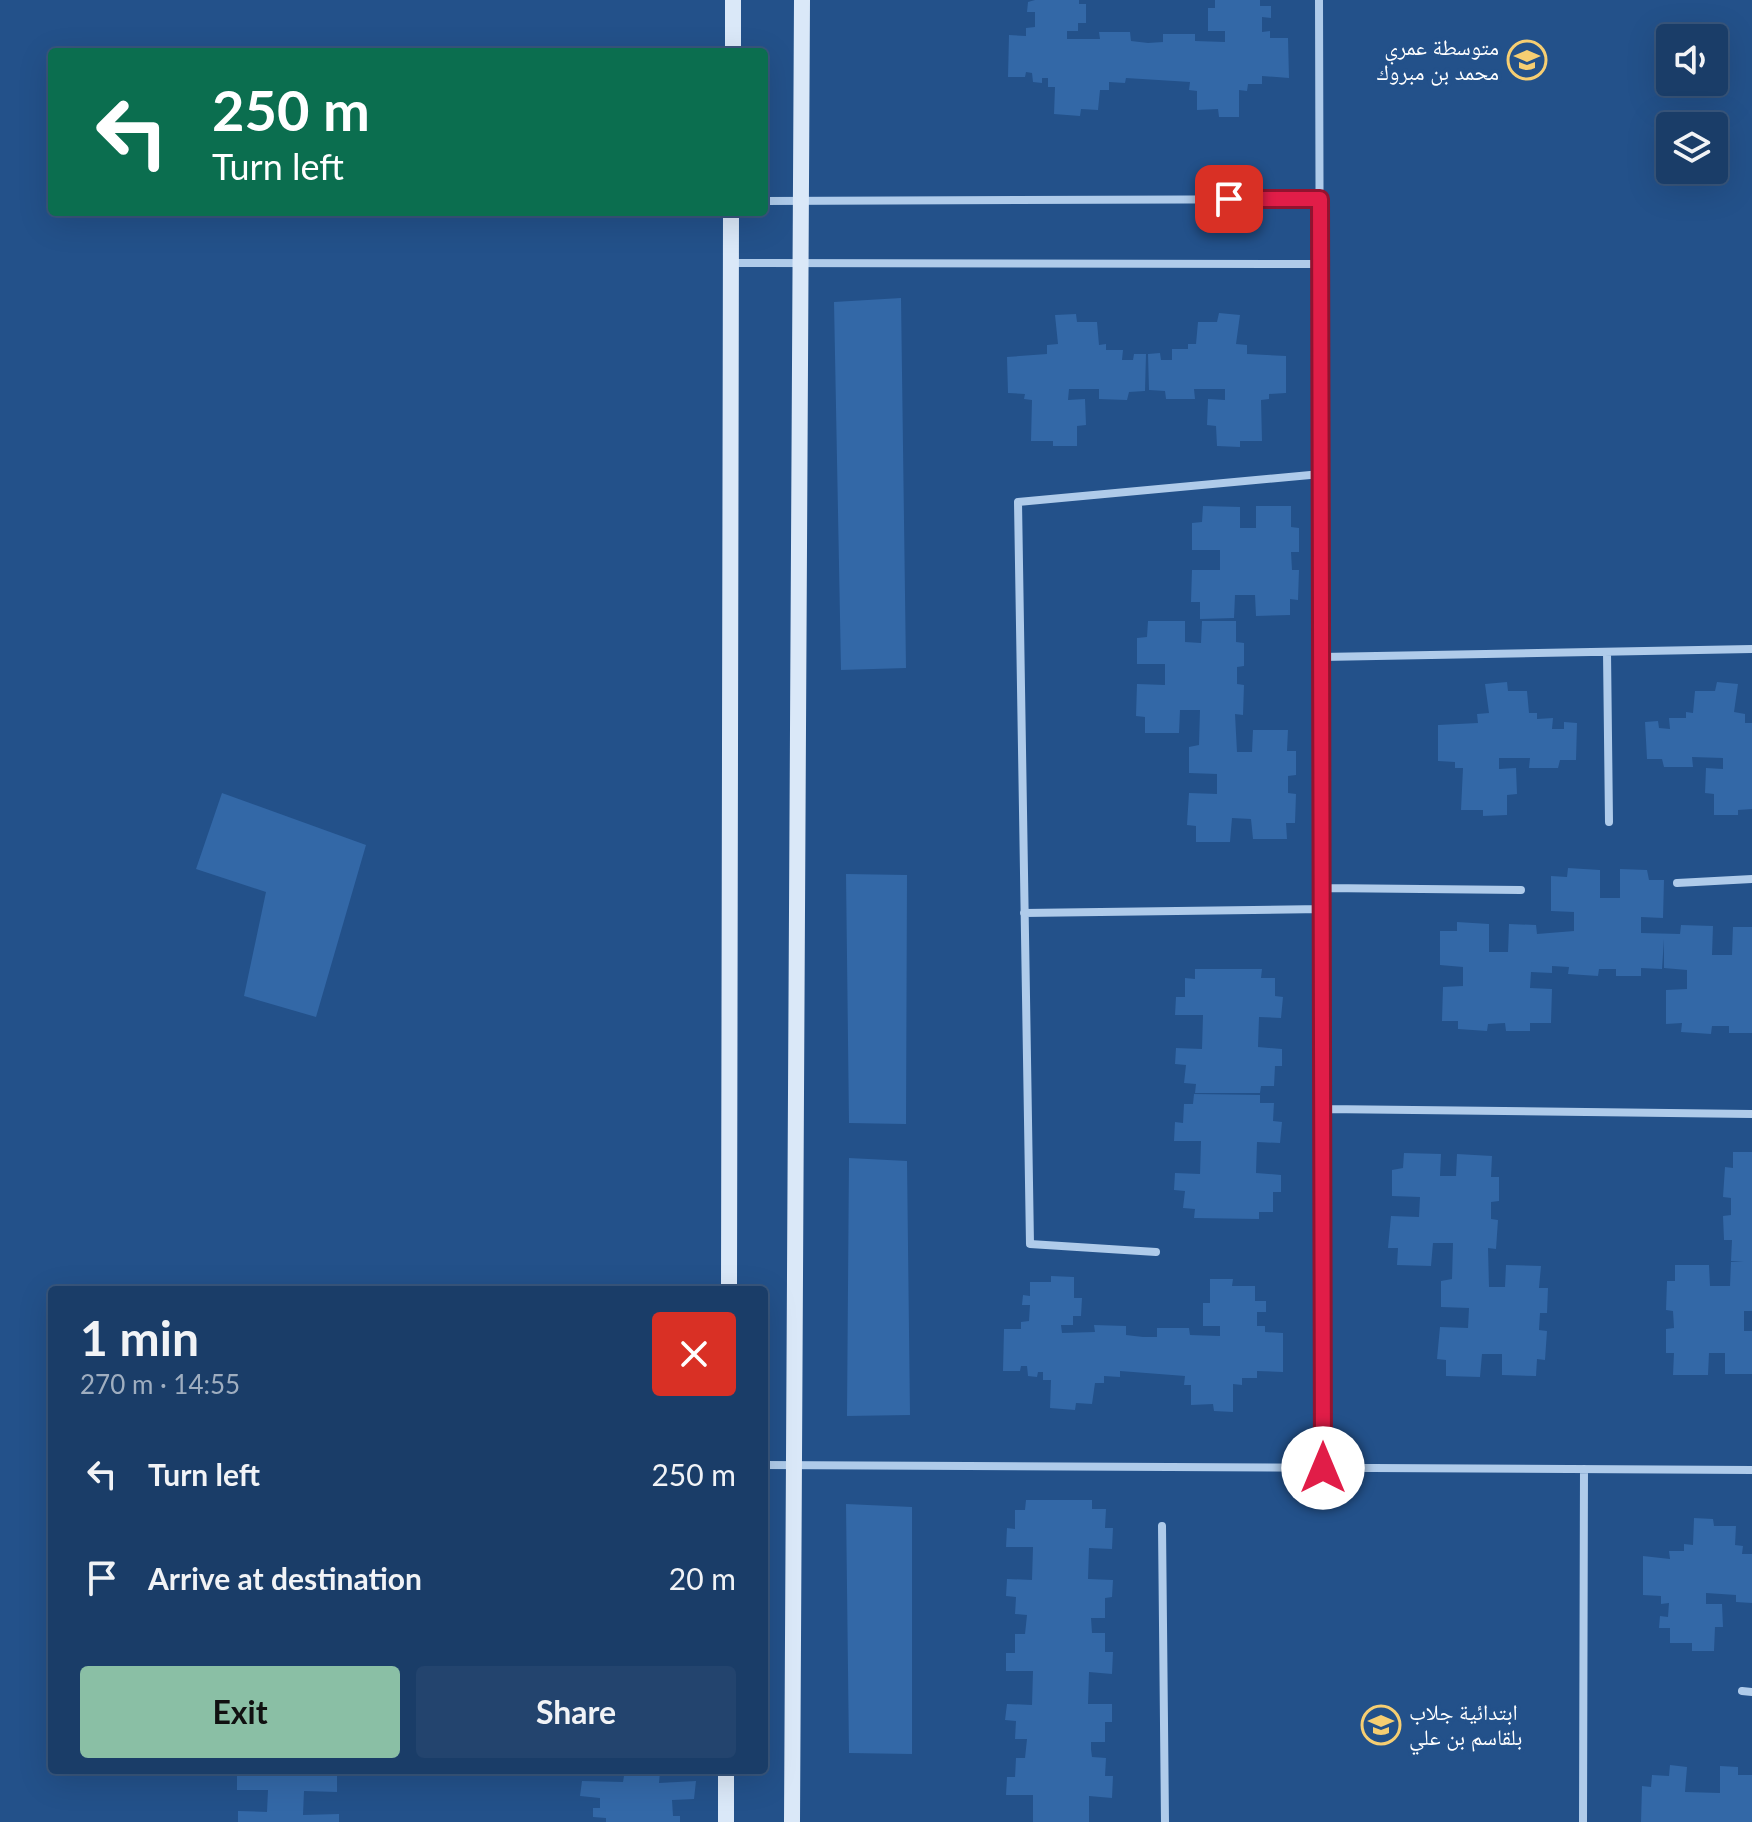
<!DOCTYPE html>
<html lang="en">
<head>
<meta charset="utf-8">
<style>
  :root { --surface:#1a3d68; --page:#23446e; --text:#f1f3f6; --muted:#9faec0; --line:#38567c; --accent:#8abfa5 }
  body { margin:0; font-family:Lato,"Noto Naskh Arabic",sans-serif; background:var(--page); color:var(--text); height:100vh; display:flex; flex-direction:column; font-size:30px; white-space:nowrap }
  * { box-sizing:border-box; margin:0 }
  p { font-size:26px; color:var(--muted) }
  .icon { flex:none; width:44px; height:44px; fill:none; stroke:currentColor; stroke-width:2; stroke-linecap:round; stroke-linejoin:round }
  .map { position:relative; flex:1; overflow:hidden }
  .details { position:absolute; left:48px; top:1286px; width:720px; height:488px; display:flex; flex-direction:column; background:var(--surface); border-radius:8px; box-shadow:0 8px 32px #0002,0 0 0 2px var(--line) }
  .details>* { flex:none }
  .guide { position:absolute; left:48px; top:48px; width:720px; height:168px; border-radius:8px; box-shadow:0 8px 32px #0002,0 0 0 2px var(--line); background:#0b6e4f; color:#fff; overflow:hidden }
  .fabs { position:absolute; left:1656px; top:24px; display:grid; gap:16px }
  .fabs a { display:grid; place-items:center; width:72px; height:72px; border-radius:8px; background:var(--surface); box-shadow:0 8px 32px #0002,0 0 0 2px var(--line); font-size:40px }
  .pin { position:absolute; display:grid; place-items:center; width:68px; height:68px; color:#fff; margin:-34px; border-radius:16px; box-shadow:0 4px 12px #0006 }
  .me { position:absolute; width:88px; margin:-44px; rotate:0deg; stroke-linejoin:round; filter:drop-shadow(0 0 6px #0008) }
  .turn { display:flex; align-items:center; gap:28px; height:168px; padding:0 32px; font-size:36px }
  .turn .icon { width:104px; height:104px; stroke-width:2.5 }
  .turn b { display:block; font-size:56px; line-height:68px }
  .round { display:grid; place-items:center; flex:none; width:84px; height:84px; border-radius:8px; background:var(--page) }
  .headline { display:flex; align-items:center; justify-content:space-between; height:136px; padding:0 32px }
  h1 { font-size:48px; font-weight:700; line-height:60px }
  .action { display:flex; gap:16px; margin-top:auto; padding:16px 32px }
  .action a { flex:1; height:92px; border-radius:8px; background:var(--accent); color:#111; font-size:32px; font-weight:700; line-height:92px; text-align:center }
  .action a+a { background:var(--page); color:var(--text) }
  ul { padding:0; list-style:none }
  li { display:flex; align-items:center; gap:24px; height:104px; padding:0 32px }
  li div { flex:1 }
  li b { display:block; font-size:30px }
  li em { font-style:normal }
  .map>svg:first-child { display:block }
  .building { fill:#3368a7 }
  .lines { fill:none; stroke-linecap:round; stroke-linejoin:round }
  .street { stroke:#afcbea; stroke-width:8 }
  .secondary { stroke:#dae8f8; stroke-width:16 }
  .route-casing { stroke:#92132f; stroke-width:20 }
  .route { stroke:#e11d48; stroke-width:14 }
  .labels { text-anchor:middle; stroke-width:8; stroke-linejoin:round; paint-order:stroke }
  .poi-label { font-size:22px; fill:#fff; stroke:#23518a; text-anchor:end }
</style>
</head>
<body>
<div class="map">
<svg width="1752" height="1822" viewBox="0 0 1752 1822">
  <rect width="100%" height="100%" fill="#23518a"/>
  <path class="building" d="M1035,0H1079V4H1086V23H1078V31H1067V39H1100L1099,32H1130L1131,41L1148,43L1163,42V34H1195V41L1225,42V31H1208V8H1215V0H1260V6H1271V18L1262,17V32L1270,31V38H1288L1289,78L1262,76V84H1248L1247,91L1239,90V117H1219L1218,109L1197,110V91L1189,90L1190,82L1126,78L1125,83L1109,82V90H1100L1098,110L1081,109L1080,116L1054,114L1055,87H1048V78H1042V83L1033,82L1032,73L1026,72L1025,77H1008L1009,35L1026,36V28L1035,27V12H1027L1028,2Z
    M901,298L906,668L841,670L834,302Z
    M1219,313L1240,315L1236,344L1247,345V354L1286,356V393L1269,394V399L1261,400L1262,441H1240V447L1217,446L1216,426L1207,425L1208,399L1225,400V389H1194L1195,399H1166L1165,391L1149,390L1148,354L1160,353L1161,360H1172V349H1188V344H1196L1198,322H1217Z
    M1076,314L1077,322H1097L1099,345L1106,344V350H1123L1122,360H1133L1134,354H1146L1145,391L1129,392L1127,400L1099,399V389H1069L1068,400L1085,399L1086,425L1077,426V446H1053V441H1031L1032,400L1024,399L1025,394L1008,393L1007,357L1047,354V345L1058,344L1055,315Z
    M1203,506L1240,507V528H1256V506H1291V527L1299,528V552H1291L1292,570H1299L1298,600L1290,599V615L1256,616L1255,595H1235L1234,618L1200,619V602H1191L1192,570H1220V550H1192V523L1202,522Z
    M1148,621H1185V642L1201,643L1202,621H1236V642L1244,643V666L1237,667V684L1244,685L1243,715L1235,714L1237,752H1252L1253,730H1288L1287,751H1296V775L1288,776V793L1296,794L1295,823H1286L1287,839H1253L1251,819L1232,818L1230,842H1196V826L1187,825L1189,793L1217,794V774L1189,773V747L1199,745L1200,710H1180L1179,733H1145V717L1136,716L1137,684L1165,685V664H1137V638L1147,637Z
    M1507,682L1508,691H1527L1529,713H1537V719L1553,718L1552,729H1564V722L1577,723L1576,760H1560L1558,768H1529L1530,758H1499V769L1516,768L1517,794L1507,795V815L1483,816V810H1461L1463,768H1455V762L1438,761V725L1478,723L1477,714L1489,713L1485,684Z
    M1717,682L1738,684L1734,712L1745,714V723H1752V809L1738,810V815H1714V794L1705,793L1706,768L1723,769V758L1692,757L1693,767H1664L1662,759H1647L1645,722L1658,721L1659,728L1670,729L1669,718H1686V712L1693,713L1695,691H1715Z
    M222,793L366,845L316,1017L244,996L266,892L196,869Z
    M1568,868L1600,870V898H1620V869L1647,870L1649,880H1664L1663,918L1641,917V933L1680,934L1681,925L1713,926L1712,955H1732L1733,927H1752V1033H1729V1026H1712L1711,1034L1681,1032L1682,1023L1666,1024V990L1687,989V970L1664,968V939L1662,969L1641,968V976H1616V969H1599L1598,976L1568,974L1569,967L1552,966V973L1531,972L1530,988L1552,989L1551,1023H1530V1031H1506L1505,1023L1488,1024L1487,1031L1458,1029V1021H1442L1443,987L1463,986V967L1440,965V931H1457V922L1489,924V952H1508L1509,924L1536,925L1537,934L1574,931V912L1551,911V876L1567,877Z
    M846,874L907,875L906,1124L849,1123Z
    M1195,969H1262L1261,978H1275V996L1283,997L1281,1018L1259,1017L1258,1047L1282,1049V1066H1275L1274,1086H1261L1260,1093H1195L1196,1084L1184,1083L1186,1065L1175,1064L1176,1048L1202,1049L1203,1015H1175L1176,997H1185V978L1195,979Z
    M1194,1094L1260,1095V1103H1274L1273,1121L1282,1122L1280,1143L1257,1142L1256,1173L1281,1175V1192H1273V1212H1259V1219L1194,1218L1195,1209L1183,1208L1185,1191L1174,1190L1175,1173L1200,1174L1201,1141H1174L1175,1122L1183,1123L1184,1104H1193Z
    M1733,1152H1752V1311H1744V1331H1752V1374H1725V1353H1709L1708,1375H1673L1674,1353H1666V1329L1674,1328L1673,1311L1666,1310L1667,1281H1675V1265H1709L1710,1286H1730L1731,1262H1744L1731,1261L1732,1240H1724L1723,1216L1731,1215V1198L1723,1197L1725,1167L1733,1168Z
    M1404,1153L1441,1154L1440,1176H1456L1457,1154L1492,1156L1491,1177H1499V1201L1491,1202V1219L1498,1220L1496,1249L1488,1248L1489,1287H1505L1506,1265L1541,1266L1539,1288H1548L1547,1313H1540L1539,1330L1547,1331L1545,1360L1537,1359L1536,1376L1502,1375V1354H1482L1480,1377L1446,1376V1360L1437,1359L1440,1327L1468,1328L1469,1308L1441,1307V1281L1452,1279L1453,1243H1433L1431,1266L1397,1265L1398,1248H1388L1391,1216L1419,1217L1420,1197L1392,1196V1170L1403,1168Z
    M849,1158L907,1161L910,1415L847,1416Z
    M1051,1276L1074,1277V1298H1082L1081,1316H1073V1325H1061L1062,1333L1095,1332L1094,1325L1126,1326V1335L1143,1337H1157V1328H1189L1190,1335L1220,1336V1326H1203V1303H1210V1279H1233L1232,1286H1255V1301H1266V1312H1257V1326H1265V1332L1283,1333V1372L1257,1371V1378H1242V1385L1233,1384V1412L1214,1411L1213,1404L1191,1405V1385H1184L1185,1376L1120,1371V1377L1104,1376V1383H1095L1092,1404L1076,1403L1075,1410L1050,1408L1051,1380H1043V1372H1038L1037,1377L1028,1376L1027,1366H1021L1020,1371H1003L1004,1329H1021V1322L1029,1321L1030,1305H1022L1023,1295L1030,1296V1282H1051Z
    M1026,1500H1092V1509H1106L1105,1528H1113L1112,1549L1089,1548L1088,1579L1113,1580L1112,1597L1105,1598V1618H1091L1092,1633H1105V1652H1113L1112,1674L1089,1672L1088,1704H1112V1722H1105V1742H1091V1749L1092,1757L1106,1758L1105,1776H1113L1112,1798L1089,1796V1822H1033V1795H1006L1007,1777H1015L1016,1758H1025L1027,1739H1015L1016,1721L1005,1720L1007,1704L1032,1705L1033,1671H1006V1653H1015V1634H1025L1027,1615L1015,1614L1016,1597L1006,1596L1007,1579L1032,1580L1033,1547H1006L1007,1528L1015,1529V1510H1025Z
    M846,1504L912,1507V1754L849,1753Z
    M1694,1518L1713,1519L1714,1526H1736L1735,1545L1743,1546L1742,1554H1752V1603L1736,1602V1595L1706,1593V1604H1722L1723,1627H1715L1714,1651H1692V1643H1670V1628H1659L1660,1616L1668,1617L1669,1603L1661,1604V1596L1643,1595V1556L1670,1559L1669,1551H1684V1544L1693,1545Z
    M1670,1765L1687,1767L1685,1792L1720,1793V1766L1738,1767V1775H1752V1822H1641L1642,1786L1651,1787L1652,1775L1669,1776Z
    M254,1770H321V1774L337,1775V1792L304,1791L303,1815L339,1814V1822H238V1811L267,1812L268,1790H237V1774L254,1773Z
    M625,1770L660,1772L659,1783L696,1781L694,1799L672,1800L673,1816H680V1822H606V1818L593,1817V1808H600V1798L580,1796L582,1781L623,1782Z"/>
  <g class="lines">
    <path class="street" d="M1319,0L1323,1468
      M764,201L1320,199
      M731,263L1320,264
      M1607,652L1609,822
      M1322,657L1752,649
      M1677,883L1752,879
      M1323,888L1521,890
      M1024,913L1323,909
      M1324,1109L1752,1114
      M1156,1252L1030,1244L1018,502L1321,474
      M764,1465L1752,1470
      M1162,1526L1165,1822
      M1742,1691L1752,1692
      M1583,1822L1584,1469"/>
    <path class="secondary" d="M733,52V0
      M729,1290L731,212
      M726,1822V1770
      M792,1822L802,0"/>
  </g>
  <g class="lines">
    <defs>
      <path id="route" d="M1229,199H1320L1323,1468"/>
    </defs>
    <use href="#route" class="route-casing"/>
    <use href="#route" class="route"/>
  </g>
  <defs>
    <symbol id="school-ring" viewBox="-11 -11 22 22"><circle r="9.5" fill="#23518a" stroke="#f6ce72" stroke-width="1.5"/><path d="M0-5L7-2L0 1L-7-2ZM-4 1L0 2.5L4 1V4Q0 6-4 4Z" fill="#f6ce72"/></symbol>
  </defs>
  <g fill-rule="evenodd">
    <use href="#school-ring" x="1505" y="38" width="44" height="44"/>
    <use href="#school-ring" x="1359" y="1703" width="44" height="44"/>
  </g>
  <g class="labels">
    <g class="poi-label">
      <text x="1499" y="55">متوسطة عمري<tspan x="1499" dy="25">محمد بن مبروك</tspan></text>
      <text x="1409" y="1720" text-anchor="start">ابتدائية جلاب<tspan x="1409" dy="25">بلقاسم بن علي</tspan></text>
    </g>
  </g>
</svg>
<div class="fabs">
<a><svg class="icon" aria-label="sound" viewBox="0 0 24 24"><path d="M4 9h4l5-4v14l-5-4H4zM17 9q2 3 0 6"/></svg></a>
<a><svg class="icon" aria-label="layers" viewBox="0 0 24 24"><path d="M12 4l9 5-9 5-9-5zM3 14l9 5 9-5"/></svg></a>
</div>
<div class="pin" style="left:1229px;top:199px;background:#d93025"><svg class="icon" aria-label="arrive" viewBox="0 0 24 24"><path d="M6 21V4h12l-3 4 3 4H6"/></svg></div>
<svg class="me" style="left:1323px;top:1468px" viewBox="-20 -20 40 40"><circle r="19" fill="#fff"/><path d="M0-13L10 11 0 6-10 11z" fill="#e11d48"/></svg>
<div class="guide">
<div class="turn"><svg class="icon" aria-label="left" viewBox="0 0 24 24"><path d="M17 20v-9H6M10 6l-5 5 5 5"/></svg><div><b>250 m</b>Turn left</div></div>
</div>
<section class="details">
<div class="headline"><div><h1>1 min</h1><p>270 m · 14:55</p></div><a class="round" style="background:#d93025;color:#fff"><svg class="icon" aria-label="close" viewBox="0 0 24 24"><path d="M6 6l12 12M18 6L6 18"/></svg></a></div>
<ul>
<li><svg class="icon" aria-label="left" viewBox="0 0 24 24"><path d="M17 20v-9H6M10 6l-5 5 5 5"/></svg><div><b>Turn left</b></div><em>250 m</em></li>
<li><svg class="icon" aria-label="arrive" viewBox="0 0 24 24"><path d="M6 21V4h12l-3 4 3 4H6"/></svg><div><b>Arrive at destination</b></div><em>20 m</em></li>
</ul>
<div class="action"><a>Exit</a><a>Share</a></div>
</section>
</div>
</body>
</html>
